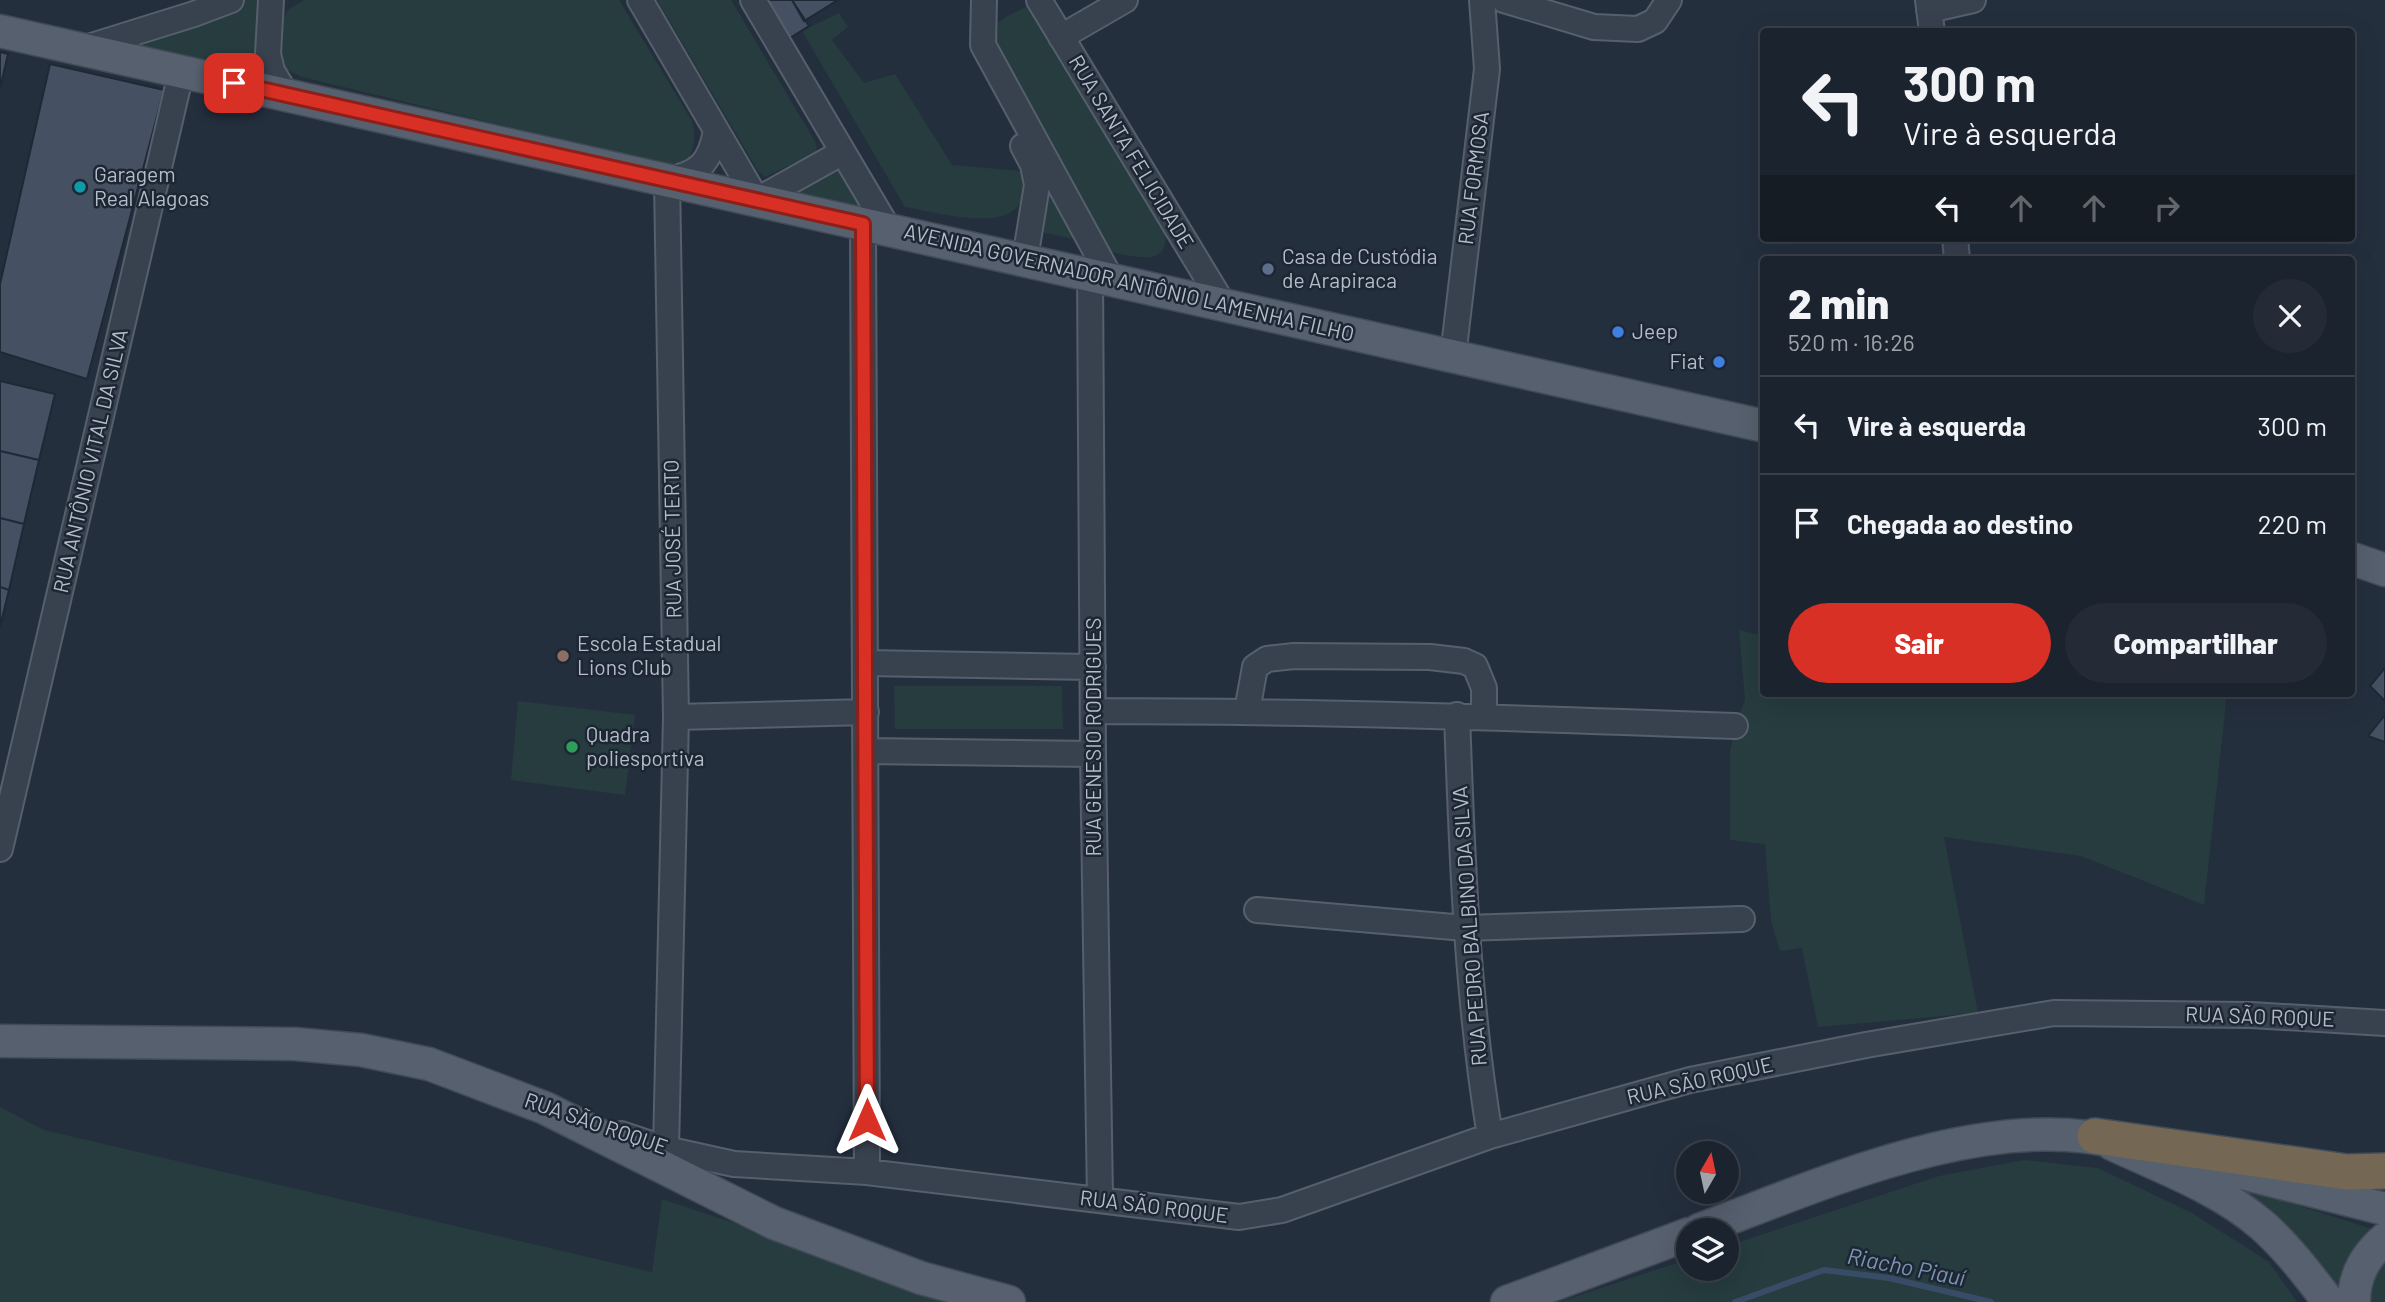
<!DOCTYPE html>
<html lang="pt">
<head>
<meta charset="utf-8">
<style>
  :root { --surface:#1b232e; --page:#242b36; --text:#f1f3f6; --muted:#a0a4aa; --line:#39404a; --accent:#d93025 }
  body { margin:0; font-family:Barlow,sans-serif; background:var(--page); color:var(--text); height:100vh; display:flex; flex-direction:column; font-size:26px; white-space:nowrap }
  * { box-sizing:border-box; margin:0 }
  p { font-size:23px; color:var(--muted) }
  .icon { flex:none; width:38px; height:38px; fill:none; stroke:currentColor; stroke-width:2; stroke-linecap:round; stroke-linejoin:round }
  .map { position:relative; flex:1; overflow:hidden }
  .drawer { position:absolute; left:1760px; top:256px; width:595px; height:441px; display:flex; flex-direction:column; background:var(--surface); border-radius:7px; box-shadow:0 7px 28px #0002,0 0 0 2px var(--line) }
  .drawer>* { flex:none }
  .guide { position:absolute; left:1760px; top:28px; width:595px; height:214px; border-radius:7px; box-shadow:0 7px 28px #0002,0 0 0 2px var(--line); background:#1b232e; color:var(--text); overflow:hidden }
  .needle { width:46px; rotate:9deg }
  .buttons { position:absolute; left:1676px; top:1141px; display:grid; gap:14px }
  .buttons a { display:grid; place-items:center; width:63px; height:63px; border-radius:50%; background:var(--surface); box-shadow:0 7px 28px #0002,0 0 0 2px var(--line); font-size:35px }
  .pin { position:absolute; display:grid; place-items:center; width:60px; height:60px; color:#fff; margin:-30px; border-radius:14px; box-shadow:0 4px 10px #0006 }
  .me { position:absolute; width:77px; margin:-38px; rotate:0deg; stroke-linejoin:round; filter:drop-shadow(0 0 5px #0008) }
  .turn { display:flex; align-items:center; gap:24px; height:147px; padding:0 28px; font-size:32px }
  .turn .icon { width:91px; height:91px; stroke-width:2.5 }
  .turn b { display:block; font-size:49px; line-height:60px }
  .lanes { display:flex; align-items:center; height:66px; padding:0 28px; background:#0003; justify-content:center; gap:35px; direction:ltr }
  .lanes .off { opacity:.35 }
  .round { display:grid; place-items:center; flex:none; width:74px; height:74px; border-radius:37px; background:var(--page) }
  .summary { display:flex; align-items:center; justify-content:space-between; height:119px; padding:0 28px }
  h1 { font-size:42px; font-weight:800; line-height:52px }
  .action { display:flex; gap:14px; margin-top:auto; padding:14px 28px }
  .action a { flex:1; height:80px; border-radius:42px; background:var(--accent); color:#fff; font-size:28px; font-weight:800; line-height:80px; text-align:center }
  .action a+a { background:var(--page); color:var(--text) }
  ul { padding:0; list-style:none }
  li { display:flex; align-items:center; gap:21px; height:98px; padding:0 28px; border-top:2px solid var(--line) }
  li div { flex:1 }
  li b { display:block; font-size:26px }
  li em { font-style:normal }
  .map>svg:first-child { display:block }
  .green { fill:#263c3f }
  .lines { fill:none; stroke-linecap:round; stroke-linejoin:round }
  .stream { stroke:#394c67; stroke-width:6 }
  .building { fill:#455162; stroke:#1f2835; stroke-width:2 }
  .minor-casing { stroke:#565f6c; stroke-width:28 }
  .major-casing { stroke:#414a57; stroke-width:35 }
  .highway-casing { stroke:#434c59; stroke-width:38 }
  .minor { stroke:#38414e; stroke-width:24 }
  .major { stroke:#56606e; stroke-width:32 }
  .highway { stroke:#746855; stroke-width:35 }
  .route-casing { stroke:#8d1f18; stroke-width:18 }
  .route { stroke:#d93025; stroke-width:12 }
  .culture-dot { fill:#0f9aa8; stroke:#1d2633; stroke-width:2.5 }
  .service-dot { fill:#5c6f8a; stroke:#1d2633; stroke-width:2.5 }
  .shop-dot { fill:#3f7fe0; stroke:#1d2633; stroke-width:2.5 }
  .education-dot { fill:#8d6e63; stroke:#1d2633; stroke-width:2.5 }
  .leisure-dot { fill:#2e9e5b; stroke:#1d2633; stroke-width:2.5 }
  .labels { text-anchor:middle; stroke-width:5; stroke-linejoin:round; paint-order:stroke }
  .street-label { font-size:21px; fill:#b4bcc9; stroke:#1d2633 }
  .poi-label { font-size:21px; fill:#b4bcc9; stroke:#1d2633; text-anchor:start }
  .water-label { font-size:23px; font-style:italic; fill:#7c92b1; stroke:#1d2633 }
</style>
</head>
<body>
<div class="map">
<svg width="2385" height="1302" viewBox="0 0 2385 1302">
  <rect width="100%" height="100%" fill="#242f3e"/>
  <path class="green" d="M224,0H271L286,94L85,48Z
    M304,0H619L692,121C696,139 695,148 686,164L671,166L302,77L287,70L279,57V25L289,9Z
    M657,0H731L816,143L817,152L765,177L758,171Z
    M1032,4L1164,225C1174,271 1134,256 1105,251L990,34C996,18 1017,12 1032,4Z
    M839,13L848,27L832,40L864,83L895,74L952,165L1020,171C1042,243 941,213 905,207L802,31Z
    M843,152L889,230L757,200Z
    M1047,186L1076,235L1074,239L1036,231Z
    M1739,630L1764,636V693H2227L2204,905L2081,856L1944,837L1978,1013L1818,1027L1802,948L1780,951L1771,921L1765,844L1730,840V752L1735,726L1745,700Z
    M894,686H1062L1063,729H895Z
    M518,701L635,715L625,795L511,780Z
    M0,1107L44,1130L652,1272L662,1199L972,1302H0Z
    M2024,1160L2098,1168L2192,1213L2269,1262L2297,1302H1559L1689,1259V1269H1727V1246L1939,1176Z
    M2201,1175L2385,1233V1302H2341Z"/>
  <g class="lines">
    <path class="stream" d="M1735,1302L1824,1270L1889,1278L1991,1302"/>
  </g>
  <path class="building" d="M760,0H792L809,26L785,41Z
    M792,0H838L804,21Z
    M0,52L8,54L0,89Z
    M50,64L164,90L87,379L0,352V284Z
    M0,381L55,394L39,460L0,451Z
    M0,451L39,460L24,524L0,518Z
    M0,518L24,524L9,590L0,587Z
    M0,587L9,590L0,627Z
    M2385,668V701L2370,686Z
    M2385,715V742L2368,736Z"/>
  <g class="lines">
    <defs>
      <path id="minor" d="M271,0L268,54L272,71L286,94
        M640,0L757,200L843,152
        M753,0L889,230
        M984,0L983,45L1111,279
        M1039,0L1223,304
        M1504,0L1594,27L1638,29L1655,21L1669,0
        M1928,0L1932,32
        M1929,10L1973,0
        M1061,37L1125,0
        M85,48L194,14L231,0
        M1023,146L1033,165L1037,185L1025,259
        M863,224L867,1172
        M1955,238L1957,259
        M1090,274L1093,754L1100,1199
        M1453,356L1487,69L1482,0
        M866,663L1093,667
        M1093,711C1307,711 1521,718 1735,726
        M1247,711L1255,667L1267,659L1294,656L1430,657L1464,661L1475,666L1484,688V716
        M1457,715C1462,857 1467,997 1490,1136
        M676,717L866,712
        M866,751L1093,754
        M0,849L181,73
        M1257,910L1465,928L1742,919
        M621,1134L666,1149L734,1164L867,1172L1239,1217L1282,1210L1490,1136L1690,1080L1866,1045L2054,1013L2251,1015L2385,1023
        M666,1149L676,717L667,180C699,174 710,163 716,131"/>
      <path id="major" d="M0,31L1764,426
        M2353,559L2385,570
        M0,1041L295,1044L361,1050L429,1064L545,1108L774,1223L921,1278L1009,1302
        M2112,1144C2163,1168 2219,1188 2262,1225C2288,1248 2308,1275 2329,1302
        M2214,1166L2385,1209
        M1699,1230C1822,1184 1987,1109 2120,1143
        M1507,1302L1689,1234
        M2354,1302C2354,1275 2365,1256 2385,1239"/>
      <path id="highway" d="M2095,1136L2347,1172L2385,1171"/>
    </defs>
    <use href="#minor" class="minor-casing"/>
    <use href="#major" class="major-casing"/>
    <use href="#highway" class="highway-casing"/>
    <use href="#minor" class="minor"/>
    <use href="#major" class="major"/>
    <use href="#highway" class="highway"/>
  </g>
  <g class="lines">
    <defs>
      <path id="route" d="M234,83L863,224L867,1120"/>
    </defs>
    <use href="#route" class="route-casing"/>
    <use href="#route" class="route"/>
  </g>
  <circle class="culture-dot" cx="80" cy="187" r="7"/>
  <circle class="service-dot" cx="1268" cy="269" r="7"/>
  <g class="shop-dot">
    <circle cx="1618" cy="332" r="7"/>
    <circle cx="1719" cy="362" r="7"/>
  </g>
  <circle class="education-dot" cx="563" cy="656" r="7"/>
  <circle class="leisure-dot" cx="572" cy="747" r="7"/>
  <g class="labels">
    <g class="street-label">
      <text transform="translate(1131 152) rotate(59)" y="7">RUA SANTA FELICIDADE</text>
      <text transform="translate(1474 178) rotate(-83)" y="7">RUA FORMOSA</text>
      <text transform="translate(1129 283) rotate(13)" y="7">AVENIDA GOVERNADOR ANTÔNIO LAMENHA FILHO</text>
      <text transform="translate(91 461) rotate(-77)" y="7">RUA ANTÔNIO VITAL DA SILVA</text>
      <text transform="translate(673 539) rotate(-91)" y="7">RUA JOSÉ TERTO</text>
      <text transform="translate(1094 737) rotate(-90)" y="7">RUA GENESIO RODRIGUES</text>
      <text transform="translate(1470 926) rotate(-94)" y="7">RUA PEDRO BALBINO DA SILVA</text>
      <text transform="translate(2260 1017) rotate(2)" y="7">RUA SÃO ROQUE</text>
      <text transform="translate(1700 1081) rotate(-13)" y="7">RUA SÃO ROQUE</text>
      <text transform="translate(596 1124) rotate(19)" y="7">RUA SÃO ROQUE</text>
      <text transform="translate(1154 1207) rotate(7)" y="7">RUA SÃO ROQUE</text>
    </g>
    <g class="poi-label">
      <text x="94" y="182">Garagem<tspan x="94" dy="24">Real Alagoas</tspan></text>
      <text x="1282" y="264">Casa de Custódia<tspan x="1282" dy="24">de Arapiraca</tspan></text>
      <text x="1632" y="339">Jeep</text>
      <text x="1705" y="369" text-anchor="end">Fiat</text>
      <text x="577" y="651">Escola Estadual<tspan x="577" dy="24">Lions Club</tspan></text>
      <text x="586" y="742">Quadra<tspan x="586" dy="24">poliesportiva</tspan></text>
    </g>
    <g class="water-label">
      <text transform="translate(1906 1267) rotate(11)" y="8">Riacho Piauí</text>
    </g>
  </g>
</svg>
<div class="buttons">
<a><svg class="needle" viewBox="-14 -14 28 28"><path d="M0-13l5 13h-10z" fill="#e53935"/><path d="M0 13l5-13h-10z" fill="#a0a4aa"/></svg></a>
<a><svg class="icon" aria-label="layers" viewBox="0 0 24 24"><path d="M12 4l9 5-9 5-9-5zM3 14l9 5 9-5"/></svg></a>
</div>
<div class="pin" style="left:234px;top:83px;background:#d93025"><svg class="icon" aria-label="arrive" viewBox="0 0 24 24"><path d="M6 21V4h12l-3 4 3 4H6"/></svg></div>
<svg class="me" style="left:867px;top:1120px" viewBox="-20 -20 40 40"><path d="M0-17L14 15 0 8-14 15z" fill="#d93025" stroke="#fff" stroke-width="4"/></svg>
<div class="guide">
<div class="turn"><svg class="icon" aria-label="left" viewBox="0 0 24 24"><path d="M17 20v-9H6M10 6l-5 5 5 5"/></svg><div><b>300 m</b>Vire à esquerda</div></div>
<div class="lanes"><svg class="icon" aria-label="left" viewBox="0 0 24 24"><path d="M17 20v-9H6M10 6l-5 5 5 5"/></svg><svg class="icon off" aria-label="ahead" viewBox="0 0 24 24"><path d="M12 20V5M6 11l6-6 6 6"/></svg><svg class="icon off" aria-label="ahead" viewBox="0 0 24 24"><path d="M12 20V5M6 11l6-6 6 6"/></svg><svg class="icon off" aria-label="right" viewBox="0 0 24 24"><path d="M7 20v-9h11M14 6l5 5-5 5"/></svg></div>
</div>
<section class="drawer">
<div class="summary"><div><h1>2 min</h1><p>520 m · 16:26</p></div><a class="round"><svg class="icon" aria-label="close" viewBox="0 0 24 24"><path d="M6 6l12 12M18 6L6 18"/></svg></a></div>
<ul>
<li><svg class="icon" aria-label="left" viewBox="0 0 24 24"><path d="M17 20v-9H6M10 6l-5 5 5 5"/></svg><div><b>Vire à esquerda</b></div><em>300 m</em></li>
<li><svg class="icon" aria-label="arrive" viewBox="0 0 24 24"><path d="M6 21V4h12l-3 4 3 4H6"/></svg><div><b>Chegada ao destino</b></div><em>220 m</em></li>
</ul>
<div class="action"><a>Sair</a><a>Compartilhar</a></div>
</section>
</div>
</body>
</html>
